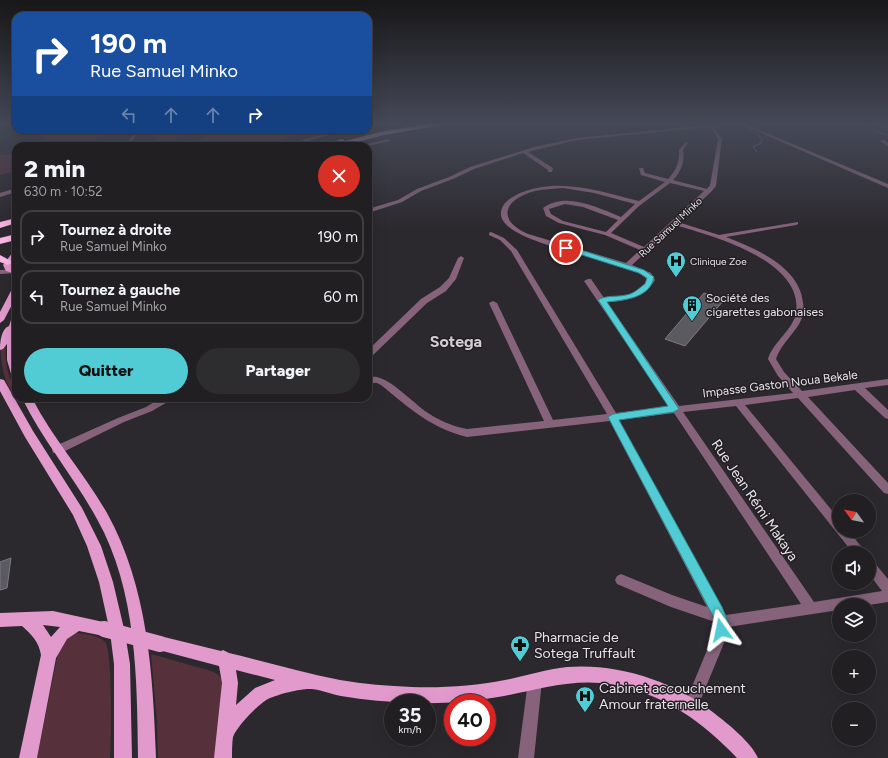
<!DOCTYPE html>
<html lang="fr">
<head>
<meta charset="utf-8">
<style>
  :root { --surface:#211f22; --page:#2d2c2f; --text:#f1f3f6; --muted:#a2a2a5; --line:#3e3d40; --accent:#51ccd4 }
  body { margin:0; font-family:Figtree,sans-serif; background:var(--page); color:var(--text); height:100vh; display:flex; flex-direction:column; font-size:15px; white-space:nowrap }
  * { box-sizing:border-box; margin:0 }
  p { font-size:13px; color:var(--muted) }
  .icon { flex:none; width:22px; height:22px; fill:none; stroke:currentColor; stroke-width:2; stroke-linecap:round; stroke-linejoin:round }
  .map { position:relative; flex:1; overflow:hidden }
  .details { position:absolute; left:12px; top:142px; width:360px; height:260px; display:flex; flex-direction:column; background:var(--surface); border-radius:12px; box-shadow:0 4px 16px #0002,0 0 0 1px var(--line) }
  .details>* { flex:none }
  .banner { position:absolute; left:12px; top:12px; width:360px; height:122px; border-radius:12px; box-shadow:0 4px 16px #0002,0 0 0 1px var(--line); background:#1a4fa0; color:#fff; overflow:hidden }
  .needle { width:26px; rotate:303deg }
  .fabs { position:absolute; left:832px; top:494px; display:grid; gap:8px }
  .fabs a { display:grid; place-items:center; width:44px; height:44px; border-radius:50%; background:var(--surface); box-shadow:0 4px 16px #0002,0 0 0 1px var(--line); font-size:20px }
  .speed { position:absolute; left:384px; top:694px; display:flex; gap:8px; font-size:20px; font-weight:700; text-align:center }
  .speed>* { display:grid; place-content:center; width:52px; height:52px; border-radius:50%; background:var(--surface); box-shadow:0 4px 16px #0002,0 0 0 1px var(--line); line-height:1 }
  .speed small { font-size:10px; font-weight:400 }
  .speed .limit { border:6px solid #d22; background:#fff; color:#111 }
  .pin { position:absolute; display:grid; place-items:center; width:34px; height:34px; color:#fff; margin:-17px; border:2px solid #fff; border-radius:50%; box-shadow:0 1px 4px #0007 }
  .me { position:absolute; width:44px; margin:-22px; rotate:348deg; stroke-linejoin:round; filter:drop-shadow(0 0 3px #0008) }
  .turn { display:flex; align-items:center; gap:14px; height:84px; padding:0 12px; font-size:18px }
  .turn .icon { width:52px; height:52px; stroke-width:2.5 }
  .turn b { display:block; font-size:28px; line-height:34px }
  .lanes { display:flex; align-items:center; height:38px; padding:0 12px; background:#0003; justify-content:center; gap:20px; direction:ltr }
  .lanes .off { opacity:.35 }
  .round { display:grid; place-items:center; flex:none; width:42px; height:42px; border-radius:21px; background:var(--page) }
  .headline { display:flex; align-items:center; justify-content:space-between; height:68px; padding:0 12px }
  h1 { font-size:24px; font-weight:800; line-height:30px }
  .button { display:flex; gap:8px; margin-top:auto; padding:8px 12px }
  .button a { flex:1; height:46px; border-radius:24px; background:var(--accent); color:#111; font-size:16px; font-weight:800; line-height:46px; text-align:center }
  .button a+a { background:var(--page); color:var(--text) }
  ul { padding:0; list-style:none }
  li { display:flex; align-items:center; gap:12px; height:54px; margin:0 8px 6px; padding:0 4px; border:2px solid var(--line); border-radius:12px }
  li div { flex:1 }
  li b { display:block; font-size:15px }
  li em { font-style:normal }
  .map>svg:first-child { display:block }
  .green { fill:#56313c }
  .lines { fill:none; stroke-linecap:round; stroke-linejoin:round }
  .stream { stroke:#66749d; stroke-width:1 }
  .building { fill:#5b5a61; stroke:#7b7981 }
  .minor { fill:#86637b; fill-rule:evenodd }
  .major { fill:#e29acd; fill-rule:evenodd }
  .highway { fill:#fdb7e7; fill-rule:evenodd }
  .major-bridge { stroke:#e29acd; stroke-width:16 }
  .route { fill:#51ccd4; stroke:#35858a }
  .labels { text-anchor:middle; stroke-width:3; stroke-linejoin:round; paint-order:stroke }
  .far-street-label { font-size:10px; fill:#e6e4e8; stroke:#231f24 }
  .far-poi-label { font-size:10px; fill:#e6e4e8; stroke:#231f24; text-anchor:start }
  .poi-label { font-size:12px; fill:#e6e4e8; stroke:#231f24; text-anchor:start }
  .street-label { font-size:12px; fill:#e6e4e8; stroke:#231f24 }
  .near-street-label { font-size:14px; fill:#e6e4e8; stroke:#231f24 }
  .near-poi-label { font-size:14px; fill:#e6e4e8; stroke:#231f24; text-anchor:start }
  .district-label { font-size:16px; font-weight:bold; fill:#d3ced5; stroke:#231f24 }
</style>
</head>
<body>
<div class="map">
<svg width="888" height="758" viewBox="0 0 888 758">
  <rect width="100%" height="100%" fill="#2c292e"/>
  <path class="green" d="M44,130H120L97,138L91,146H38L45,138L40,133Z
    M150,130H183L171,146H154L157,140L149,132Z
    M221,130H312L261,146H188L213,131Z
    M16,154V171L0,175V155Z
    M6,345C4,360 8,377 16,391L14,392C5,388 0,359 1,349Z
    M73,633C82,633 99,635 105,642C113,651 111,741 110,758H37L58,653L65,638Z
    M151,654L211,671C217,673 221,677 224,683L216,758H158L157,720Z"/>
  <g class="lines">
    <path class="stream" d="M755,123L749,129L762,138L761,143L753,147L757,152
      M841,123L865,124L877,132L888,135
      M868,124L888,128"/>
  </g>
  <path class="building" d="M704,293L724,300L685,346L665,339Z
    M11,558L7,588L0,590V562Z"/>
  <g class="lines">
    <path class="minor" d="M707,123H711L722,139L716,186L711,192L678,222L719,235L798,222V224L796,225L726,237C755,248 800,267 803,303C804,308 804,313 802,318C796,333 781,343 776,359L784,372L802,391L888,379V385L865,388L888,410V419L885,418L855,390L808,397L888,483V494L884,493L798,398L745,405L839,519V531H849L866,553H853L736,406L683,412L814,602L882,591L869,574V560L873,561L888,579V602L869,605H839V610L728,627L726,638L696,711L691,713L686,711L684,706L712,638L715,622L671,607L617,584L615,580L617,576L621,574L672,595L707,607L610,421L467,437C432,429 408,407 381,385L377,383H368V377C372,377 376,376 380,378C393,382 413,402 425,411C438,420 451,426 467,429L544,421L489,303L493,301L497,303L553,420L607,414L511,251L500,240L489,235V233L491,232L504,238L517,250L616,413L670,407L584,281L588,279H591L604,298C621,297 638,296 647,280C635,258 481,245 503,206C506,200 514,196 520,193C559,177 599,191 639,201L665,182L641,175L639,168H643L645,173L668,179C676,171 680,161 679,150L686,142L688,143L683,150C685,161 681,172 673,180L707,189L710,185L718,139L710,127L577,140L528,152L553,168L552,172H548V170L523,153L474,169L453,179L421,191L402,202L368,213V209L398,200L417,189L449,177L470,167L534,147L577,138L708,125ZM670,183L704,191L644,247L611,233L639,206ZM563,188L594,193L635,204L621,217C599,208 565,191 543,208L546,216L559,223L605,235L640,250L626,263L528,234C495,219 505,199 535,191C544,189 553,189 563,188ZM565,204L583,207L618,220L606,232L563,221L551,214L549,209ZM675,225C712,236 804,260 796,313C793,330 773,342 768,359L778,376L793,393L679,406L607,302C627,301 644,298 655,280L651,273L632,265ZM674,413L801,604L726,615L619,420Z
      M738,123H743L888,184V188Z
      M136,130H140L129,146H125Z
      M339,130H346L289,146H281Z
      M388,139L390,140V141L367,146H358Z
      M881,140H885L888,143V146L881,142Z
      M16,188V192L0,197V193Z
      M461,256L464,258L456,279L446,291L427,303L371,357L368,358V350L421,299L440,287L449,278L458,258Z
      M16,269V273L0,274V270Z
      M161,398H173L171,400L152,411L124,422L61,453H53L52,450L53,447L118,418L146,407Z
      M535,674L540,676L542,681L534,758H518L528,681L530,676Z"/>
    <path class="major" d="M13,252H16V258L11,265L16,269V274L6,271L3,265Z
      M13,287H16V297L4,320L0,323V312Z
      M16,313V378L12,377L7,360V344L3,349L0,350C0,343 1,329 9,326L13,314Z
      M0,379L4,380L33,431L82,508L101,546L113,582L125,633L130,664L132,758H114V664L110,632L109,634L104,636L79,631L67,639L56,658L37,758H19L41,655C39,642 32,635 22,626L0,627V613L53,611L108,623L99,582L87,546L73,515L25,437L0,391ZM43,625L60,627L51,637Z
      M22,398H32C53,439 84,473 107,513C148,587 153,674 156,758H138C137,679 137,590 97,519C74,477 43,441 22,398Z
      M160,636L221,651L223,650L229,653C266,662 303,673 340,680C364,684 388,686 412,687C443,688 475,686 505,680C526,676 546,669 567,667C618,663 674,681 714,713C728,724 751,742 758,758H737C703,722 664,694 615,685C574,677 538,690 498,697C470,702 442,704 414,703C389,702 365,700 341,696C331,694 322,690 312,689C302,688 279,694 270,698C260,702 237,726 233,737C232,743 232,751 232,758H214L222,683L219,666L155,649L152,644L155,639ZM236,670L275,680L255,688L236,705L238,683Z"/>
    <path class="highway" d="M434,123H446L443,125L384,135L342,146H320L342,139L345,141L384,131Z
      M16,218V223L0,228V222Z
      M16,234V240L0,244V238Z
      M0,255L13,262L8,265L0,262Z"/>
    <path class="major-bridge" d="M104,629L160,644"/>
  </g>
  <linearGradient id="sky" x2="0" y2="1"><stop stop-color="#181719"/><stop offset="0.54" stop-color="#454957"/><stop offset="1" stop-color="#454957" stop-opacity="0"/></linearGradient>
  <rect width="888" height="229" fill="url(#sky)"/>
  <path class="route" d="M563,246H568L644,270L654,277C650,298 625,300 607,302L679,409L674,412L619,420L722,607L728,621L726,634L721,636L716,634C714,628 716,622 713,616L608,417L613,414L668,406L598,300C605,295 618,297 626,295C634,294 639,288 645,284L647,278L639,273L563,249Z"/>
  <defs>
    <symbol id="hospital-pin" viewBox="-11 -11 22 30"><path d="M0 17L-7.5 6A9.5 9.5 0 1 1 7.5 6Z" fill="#51ccd4" stroke="#231f24"/><path d="M-5-5h3v3.5h4V-5h3V5h-3V1.5h-4V5h-3Z" fill="#111"/></symbol>
    <symbol id="building-pin" viewBox="-11 -11 22 30"><path d="M0 17L-7.5 6A9.5 9.5 0 1 1 7.5 6Z" fill="#51ccd4" stroke="#231f24"/><path d="M-4-6H4V6H1V3H-1V6H-4ZM-2.5-4.3h1.7v1.8h-1.7ZM.8-4.3h1.7v1.8H.8ZM-2.5-1h1.7V.8h-1.7ZM.8-1h1.7V.8H.8Z" fill="#111"/></symbol>
    <symbol id="pharmacy-pin" viewBox="-11 -11 22 30"><path d="M0 17L-7.5 6A9.5 9.5 0 1 1 7.5 6Z" fill="#51ccd4" stroke="#231f24"/><path d="M-2-6h4v4h4v4h-4v4h-4v-4h-4v-4h4Z" fill="#111"/></symbol>
  </defs>
  <g fill-rule="evenodd">
    <use href="#hospital-pin" x="665" y="250" width="22" height="30"/>
    <use href="#building-pin" x="681" y="294" width="22" height="30"/>
    <use href="#pharmacy-pin" x="509" y="634" width="22" height="30"/>
    <use href="#hospital-pin" x="574" y="685" width="22" height="30"/>
  </g>
  <g class="labels">
    <g class="far-street-label">
      <text transform="translate(670 227) rotate(-43)" y="4">Rue Samuel Minko</text>
    </g>
    <g class="far-poi-label">
      <text x="690" y="265">Clinique Zoe</text>
    </g>
    <g class="poi-label">
      <text x="706" y="302">Société des<tspan x="706" dy="14">cigarettes gabonaises</tspan></text>
    </g>
    <g class="street-label">
      <text transform="translate(780 384) rotate(-7)" y="4">Impasse Gaston Noua Bekale</text>
    </g>
    <g class="near-street-label">
      <text transform="translate(755 500) rotate(56)" y="5">Rue Jean Rémi Makaya</text>
    </g>
    <g class="near-poi-label">
      <text x="534" y="642">Pharmacie de<tspan x="534" dy="16">Sotega Truffault</tspan></text>
      <text x="599" y="693">Cabinet accouchement<tspan x="599" dy="16">Amour fraternelle</tspan></text>
    </g>
    <g class="district-label">
      <text x="456" y="347">Sotega</text>
    </g>
  </g>
</svg>
<div class="fabs">
<a><svg class="needle" viewBox="-14 -14 28 28"><path d="M0-13l5 13h-10z" fill="#e53935"/><path d="M0 13l5-13h-10z" fill="#a2a2a5"/></svg></a>
<a><svg class="icon" aria-label="sound" viewBox="0 0 24 24"><path d="M4 9h4l5-4v14l-5-4H4zM17 9q2 3 0 6"/></svg></a>
<a><svg class="icon" aria-label="layers" viewBox="0 0 24 24"><path d="M12 4l9 5-9 5-9-5zM3 14l9 5 9-5"/></svg></a>
<a>+</a>
<a>−</a>
</div>
<div class="speed"><div>35<small>km/h</small></div><div class="limit">40</div></div>
<div class="pin" style="left:566px;top:248px;background:#d93025"><svg class="icon" aria-label="arrive" viewBox="0 0 24 24"><path d="M6 21V4h12l-3 4 3 4H6"/></svg></div>
<svg class="me" style="left:721px;top:630px" viewBox="-20 -20 40 40"><path d="M0-17L14 15 0 8-14 15z" fill="#51ccd4" stroke="#fff" stroke-width="4"/></svg>
<div class="banner">
<div class="turn"><svg class="icon" aria-label="right" viewBox="0 0 24 24"><path d="M7 20v-9h11M14 6l5 5-5 5"/></svg><div><b>190 m</b>Rue Samuel Minko</div></div>
<div class="lanes"><svg class="icon off" aria-label="left" viewBox="0 0 24 24"><path d="M17 20v-9H6M10 6l-5 5 5 5"/></svg><svg class="icon off" aria-label="ahead" viewBox="0 0 24 24"><path d="M12 20V5M6 11l6-6 6 6"/></svg><svg class="icon off" aria-label="ahead" viewBox="0 0 24 24"><path d="M12 20V5M6 11l6-6 6 6"/></svg><svg class="icon" aria-label="right" viewBox="0 0 24 24"><path d="M7 20v-9h11M14 6l5 5-5 5"/></svg></div>
</div>
<section class="details">
<div class="headline"><div><h1>2 min</h1><p>630 m · 10:52</p></div><a class="round" style="background:#d93025;color:#fff"><svg class="icon" aria-label="close" viewBox="0 0 24 24"><path d="M6 6l12 12M18 6L6 18"/></svg></a></div>
<ul>
<li><svg class="icon" aria-label="right" viewBox="0 0 24 24"><path d="M7 20v-9h11M14 6l5 5-5 5"/></svg><div><b>Tournez à droite</b><p>Rue Samuel Minko</p></div><em>190 m</em></li>
<li><svg class="icon" aria-label="left" viewBox="0 0 24 24"><path d="M17 20v-9H6M10 6l-5 5 5 5"/></svg><div><b>Tournez à gauche</b><p>Rue Samuel Minko</p></div><em>60 m</em></li>
</ul>
<div class="button"><a>Quitter</a><a>Partager</a></div>
</section>
</div>
</body>
</html>
